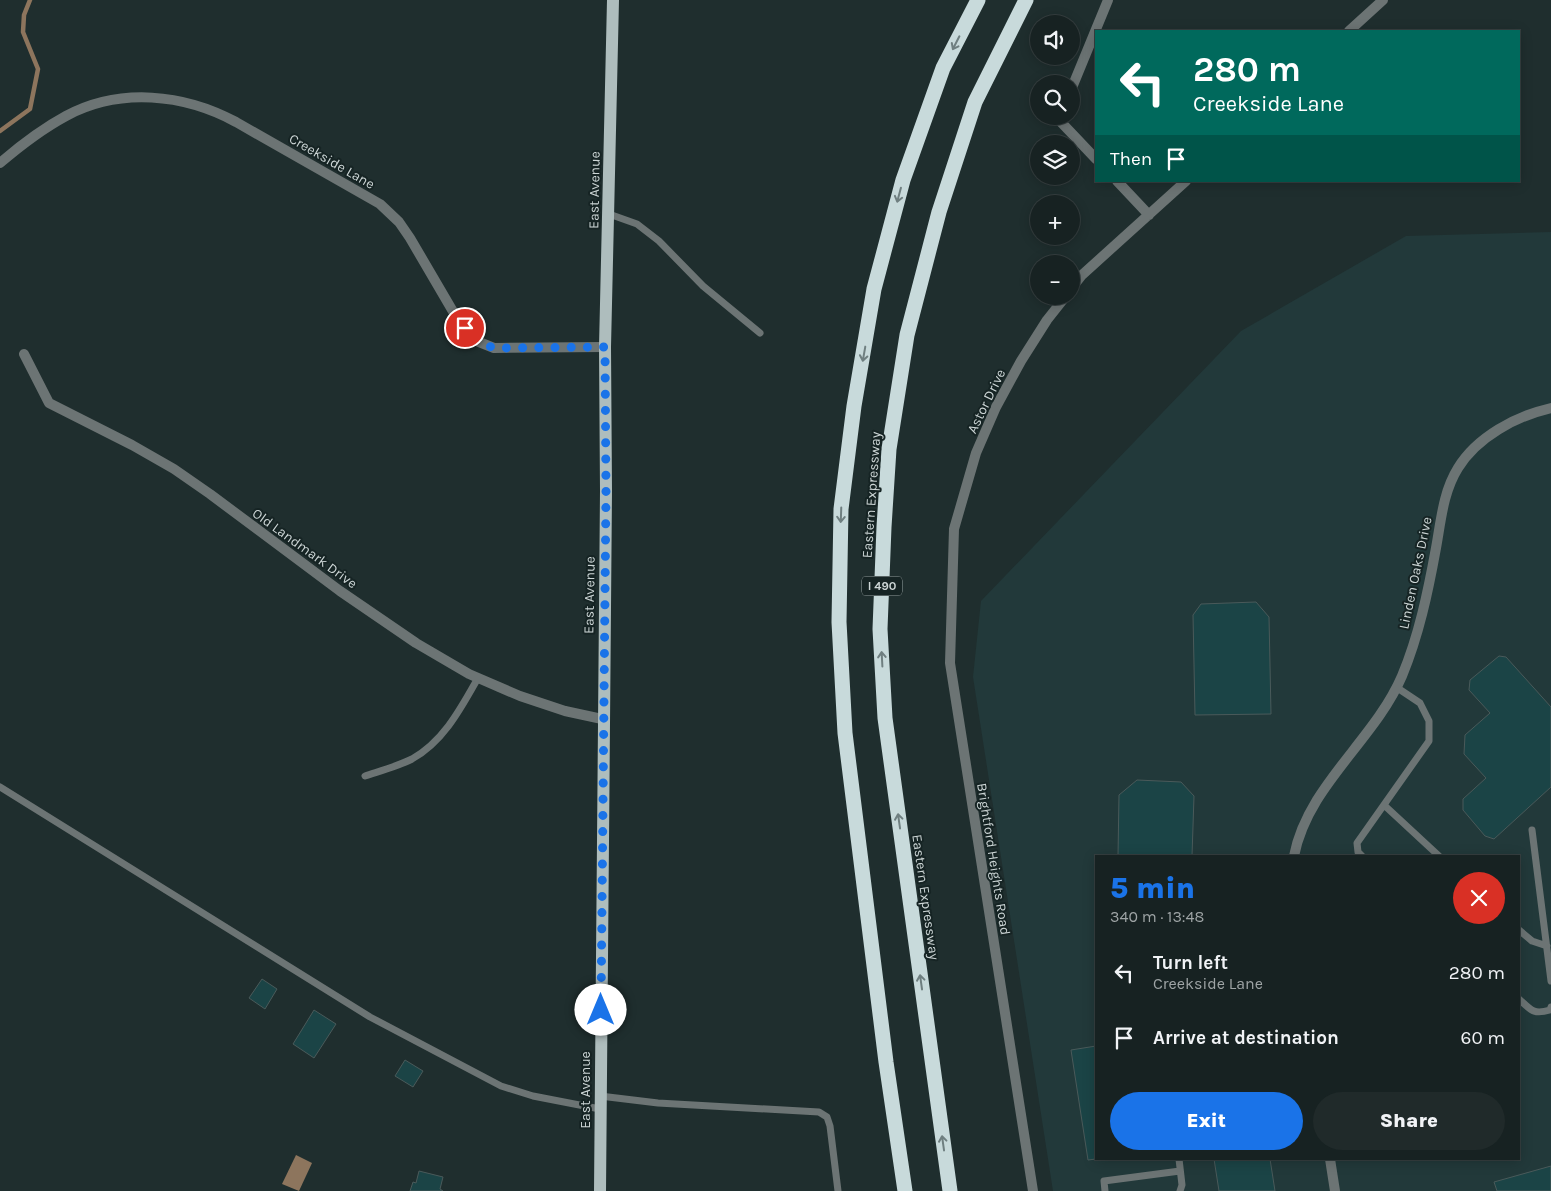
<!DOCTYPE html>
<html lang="en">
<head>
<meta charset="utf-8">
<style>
  :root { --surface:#172222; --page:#202a2a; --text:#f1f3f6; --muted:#9ea4a5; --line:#363f40; --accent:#1a73e8 }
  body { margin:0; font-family:Karla,sans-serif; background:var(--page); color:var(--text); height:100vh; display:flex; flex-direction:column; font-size:19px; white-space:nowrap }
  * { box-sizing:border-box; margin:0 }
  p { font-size:16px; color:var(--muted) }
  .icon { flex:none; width:28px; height:28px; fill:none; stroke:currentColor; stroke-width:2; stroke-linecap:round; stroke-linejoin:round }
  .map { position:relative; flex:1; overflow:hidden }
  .panel { position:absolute; left:1095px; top:855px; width:425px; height:305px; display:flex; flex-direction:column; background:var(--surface); border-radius:0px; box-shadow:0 2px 12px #0003,0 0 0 1px var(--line) }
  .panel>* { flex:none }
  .guide { position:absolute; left:1095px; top:30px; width:425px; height:152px; border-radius:0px; box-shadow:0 2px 12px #0003,0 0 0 1px var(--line); background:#00695c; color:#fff; overflow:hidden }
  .controls { position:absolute; left:1030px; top:15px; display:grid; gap:10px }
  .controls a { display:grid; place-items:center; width:50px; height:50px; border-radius:50%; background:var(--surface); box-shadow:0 2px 12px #0003,0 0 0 1px var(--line); font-size:25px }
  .pin { position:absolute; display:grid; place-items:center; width:42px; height:42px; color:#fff; margin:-21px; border:2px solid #fff; border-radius:50%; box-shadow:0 1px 5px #0007 }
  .me { position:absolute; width:55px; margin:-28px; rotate:0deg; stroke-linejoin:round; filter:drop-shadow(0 0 4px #0008) }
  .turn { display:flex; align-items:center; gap:18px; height:105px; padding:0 15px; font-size:22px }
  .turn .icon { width:65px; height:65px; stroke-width:2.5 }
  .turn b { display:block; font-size:35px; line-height:42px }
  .then { display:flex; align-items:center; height:48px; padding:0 15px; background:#0003; gap:10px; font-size:19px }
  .round { display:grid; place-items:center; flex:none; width:52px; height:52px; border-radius:26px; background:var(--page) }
  .summary { display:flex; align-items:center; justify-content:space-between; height:85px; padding:0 15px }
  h1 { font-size:30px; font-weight:800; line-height:38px; color:var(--accent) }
  .cta { display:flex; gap:10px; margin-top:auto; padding:10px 15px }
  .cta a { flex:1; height:58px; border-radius:30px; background:var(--accent); color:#fff; font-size:20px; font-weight:800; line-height:58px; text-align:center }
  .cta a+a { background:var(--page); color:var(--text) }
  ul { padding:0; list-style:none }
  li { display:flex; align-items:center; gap:15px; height:65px; padding:0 15px }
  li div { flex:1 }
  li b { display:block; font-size:19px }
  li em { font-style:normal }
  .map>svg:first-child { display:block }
  .built { fill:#22393a; fill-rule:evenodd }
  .water { fill:#8d755d }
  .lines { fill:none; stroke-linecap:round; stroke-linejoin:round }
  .stream { stroke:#8d755d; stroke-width:4.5 }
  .building { fill:#1b4446; stroke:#4a5a5a }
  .lane { stroke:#6c7474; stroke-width:7 }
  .street { stroke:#6c7474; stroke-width:10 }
  .primary { stroke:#aebdbd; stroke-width:12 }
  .highway { stroke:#c8dadb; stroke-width:15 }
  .oneway { stroke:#6f7f80 }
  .route { stroke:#1a73e8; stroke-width:9; stroke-dasharray:0 16.2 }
  .labels { text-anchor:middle; stroke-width:4; stroke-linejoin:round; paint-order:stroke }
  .shield { fill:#162424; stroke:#96a1a1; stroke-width:1 }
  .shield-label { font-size:12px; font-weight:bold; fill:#cdd6d6 }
  .street-label { font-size:14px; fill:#cdd6d6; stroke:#162424 }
</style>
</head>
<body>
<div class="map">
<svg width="1551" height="1191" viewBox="0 0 1551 1191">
  <rect width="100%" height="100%" fill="#1f2e2e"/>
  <path class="built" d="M1551,232V1191H1053L973,677L981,601L1241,331L1406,236ZM1096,856H1519V1159H1096Z"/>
  <path class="water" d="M296,1155L312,1163L299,1191L282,1184Z"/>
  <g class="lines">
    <path class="stream" d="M0,131L30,109L38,69L23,32L24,15L30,0"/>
  </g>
  <path class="building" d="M1256,602L1269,617L1271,714L1195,715L1193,615L1201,604Z
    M1499,656L1506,657L1551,707V787L1494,839L1485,836L1463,810V799L1486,778L1464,754L1465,735L1490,713L1469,690L1470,680Z
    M1137,780L1181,782L1194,796L1192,856H1118L1119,795Z
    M262,979L277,989L265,1009L249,998Z
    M314,1010L336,1024L314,1058L293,1044Z
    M1096,1046V1159L1088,1160L1071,1050Z
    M405,1060L423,1071L413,1087L395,1076Z
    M1214,1159H1270L1275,1191H1219Z
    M1551,1166V1191H1497L1494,1182Z
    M419,1171L443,1177L440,1189L443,1191H410L413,1182L416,1183Z"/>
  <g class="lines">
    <path class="lane" d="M609,214L637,224L659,241L703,286L760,333
      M365,776C380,771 398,766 412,759C444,741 461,708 478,678
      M0,787L370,1017L501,1086L533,1096L600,1109
      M1384,805L1439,856
      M1532,830L1551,981
      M1362,856L1358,852L1357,843L1429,741V721L1420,703L1396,687
      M1519,930L1532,941L1547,946
      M1519,999C1531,1010 1533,1015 1550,1010L1551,1007
      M600,1096L658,1103L819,1112L827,1117L830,1126L838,1191
      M1179,1159L1182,1185L1180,1191
      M1105,1191L1104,1181L1180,1171"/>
    <path class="street" d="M1349,31L1383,0
      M1071,90L1108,0
      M1061,116L1059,120L1096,159
      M0,163C21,145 42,129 66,116C120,87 184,94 236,122L380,204L399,222L410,238L458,320L479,342L494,348L605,347
      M1117,181L1149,215
      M1071,289L1082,275L1186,181
      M24,354L49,403L132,445L174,469L210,494L340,591L416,643L469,674L520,696L565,711L602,719
      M1294,856C1308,785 1374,741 1402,676C1419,635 1428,592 1436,548C1441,521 1443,492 1458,468C1477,437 1516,416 1551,408
      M1330,1159L1335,1191
      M1033,1191L950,663L954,529L976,453L996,407L1021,361L1047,320L1066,296"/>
    <path class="primary" d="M600,1191L606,491L605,347L613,0"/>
    <path class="highway" d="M905,1191L886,1062L845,733L839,622L841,509L854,406L874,289L903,180L943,68L978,0
      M950,1191L885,718L880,629L884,527L889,449L907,335L939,212L975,102L1026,0"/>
  </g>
  <defs><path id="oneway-shaft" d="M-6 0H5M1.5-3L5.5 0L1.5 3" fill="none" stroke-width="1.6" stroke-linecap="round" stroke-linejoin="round" transform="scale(1.25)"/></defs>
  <g class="oneway">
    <use href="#oneway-shaft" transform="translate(956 43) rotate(117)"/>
    <use href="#oneway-shaft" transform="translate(899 195) rotate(105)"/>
    <use href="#oneway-shaft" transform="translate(864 354) rotate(100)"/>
    <use href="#oneway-shaft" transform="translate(841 515) rotate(92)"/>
    <use href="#oneway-shaft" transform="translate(882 659) rotate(-93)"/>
    <use href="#oneway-shaft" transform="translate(899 821) rotate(-98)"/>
    <use href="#oneway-shaft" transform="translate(921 982) rotate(-98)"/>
    <use href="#oneway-shaft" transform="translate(943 1143) rotate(-98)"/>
  </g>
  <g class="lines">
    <path class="route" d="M465,328L478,342L494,348L605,347L606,491L601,1010"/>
  </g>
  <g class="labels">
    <rect class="shield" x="862" y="576.5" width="40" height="19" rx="4"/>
    <g class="shield-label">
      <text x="882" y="590">I 490</text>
    </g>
    <g class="street-label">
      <text transform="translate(332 161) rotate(30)" y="5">Creekside Lane</text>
      <text transform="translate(594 190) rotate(-89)" y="5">East Avenue</text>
      <text transform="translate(986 401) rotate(-64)" y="5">Astor Drive</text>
      <text transform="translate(871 495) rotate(-86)" y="5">Eastern Expressway</text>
      <text transform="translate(305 548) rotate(36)" y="5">Old Landmark Drive</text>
      <text transform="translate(1415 573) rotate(-78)" y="5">Linden Oaks Drive</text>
      <text transform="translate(589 595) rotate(-89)" y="5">East Avenue</text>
      <text transform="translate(994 859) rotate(81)" y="5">Brightford Heights Road</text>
      <text transform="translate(926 897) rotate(82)" y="5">Eastern Expressway</text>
      <text transform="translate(585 1090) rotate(-90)" y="5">East Avenue</text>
    </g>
  </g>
</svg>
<div class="controls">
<a><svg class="icon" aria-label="sound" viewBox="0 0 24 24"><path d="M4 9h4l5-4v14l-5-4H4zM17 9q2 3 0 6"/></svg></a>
<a><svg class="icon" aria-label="search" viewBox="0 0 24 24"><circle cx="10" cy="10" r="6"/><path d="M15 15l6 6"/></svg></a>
<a><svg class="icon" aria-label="layers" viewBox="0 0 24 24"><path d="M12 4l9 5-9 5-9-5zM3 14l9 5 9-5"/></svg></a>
<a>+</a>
<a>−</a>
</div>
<div class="pin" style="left:465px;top:328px;background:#d93025"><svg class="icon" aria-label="arrive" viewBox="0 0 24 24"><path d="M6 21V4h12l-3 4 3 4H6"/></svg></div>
<svg class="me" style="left:601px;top:1010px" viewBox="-20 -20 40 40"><circle r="19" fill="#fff"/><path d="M0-13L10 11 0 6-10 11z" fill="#1a73e8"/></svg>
<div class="guide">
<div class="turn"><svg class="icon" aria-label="left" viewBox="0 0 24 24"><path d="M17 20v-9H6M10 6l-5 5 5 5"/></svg><div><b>280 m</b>Creekside Lane</div></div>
<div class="then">Then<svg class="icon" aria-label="arrive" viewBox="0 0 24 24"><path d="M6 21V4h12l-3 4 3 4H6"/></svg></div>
</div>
<section class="panel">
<div class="summary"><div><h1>5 min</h1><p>340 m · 13:48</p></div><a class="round" style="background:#d93025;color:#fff"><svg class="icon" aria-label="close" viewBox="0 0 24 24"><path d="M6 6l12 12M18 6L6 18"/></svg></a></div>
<ul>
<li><svg class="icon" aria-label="left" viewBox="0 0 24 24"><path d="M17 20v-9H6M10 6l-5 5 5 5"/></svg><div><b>Turn left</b><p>Creekside Lane</p></div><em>280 m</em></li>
<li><svg class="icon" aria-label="arrive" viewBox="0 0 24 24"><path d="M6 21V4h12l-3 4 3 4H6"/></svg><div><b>Arrive at destination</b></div><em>60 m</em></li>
</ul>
<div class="cta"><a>Exit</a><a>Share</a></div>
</section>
</div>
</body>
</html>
